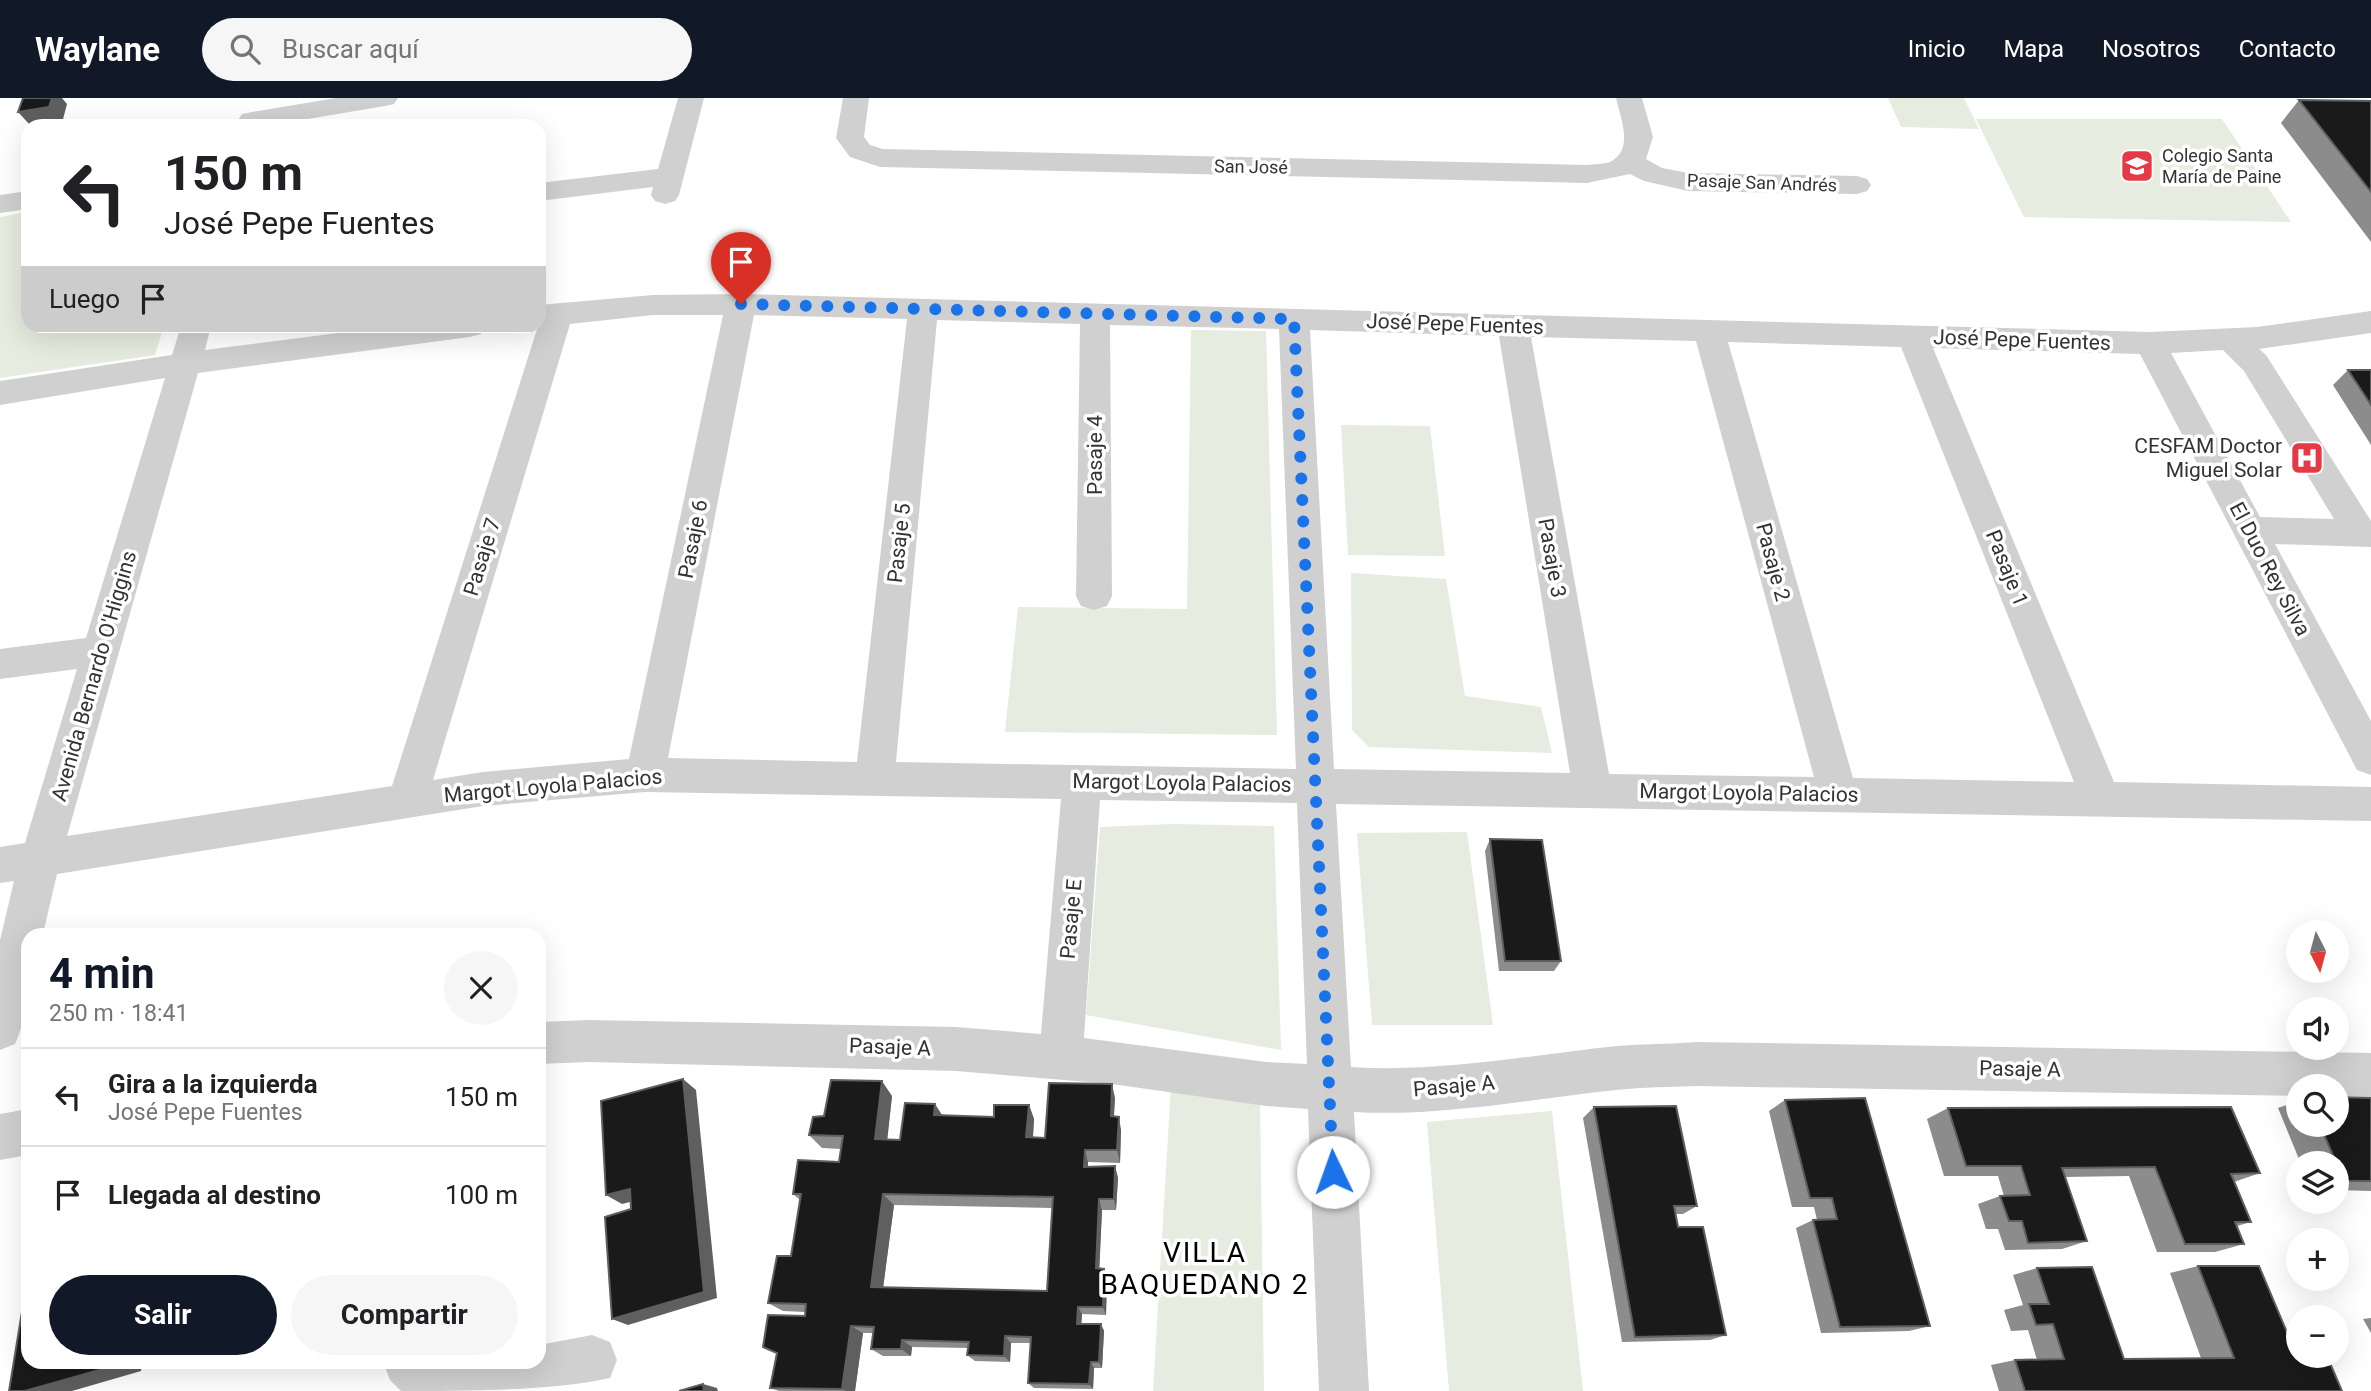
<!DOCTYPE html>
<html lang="es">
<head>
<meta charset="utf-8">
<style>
  :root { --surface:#fff; --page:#f6f6f6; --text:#202124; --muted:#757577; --line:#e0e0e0; --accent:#111827 }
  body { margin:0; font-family:Roboto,sans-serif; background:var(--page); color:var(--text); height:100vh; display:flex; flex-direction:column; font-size:26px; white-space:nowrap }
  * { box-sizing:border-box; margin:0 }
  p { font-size:23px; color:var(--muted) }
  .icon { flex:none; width:38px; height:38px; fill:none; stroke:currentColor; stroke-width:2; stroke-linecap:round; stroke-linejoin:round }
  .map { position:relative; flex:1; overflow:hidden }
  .panel { position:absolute; left:21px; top:830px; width:525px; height:441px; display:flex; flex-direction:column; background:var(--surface); border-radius:21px; box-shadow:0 7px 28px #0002 }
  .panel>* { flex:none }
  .top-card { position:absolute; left:21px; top:21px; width:525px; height:214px; border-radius:21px; box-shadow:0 7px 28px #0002; background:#fff; color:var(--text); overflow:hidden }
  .needle { width:46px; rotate:174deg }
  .controls { position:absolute; left:2286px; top:822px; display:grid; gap:14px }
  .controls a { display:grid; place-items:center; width:63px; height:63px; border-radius:50%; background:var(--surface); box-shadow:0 7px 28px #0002; font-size:35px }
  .pin { position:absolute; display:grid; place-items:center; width:60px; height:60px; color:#fff; margin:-72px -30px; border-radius:50% 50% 50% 0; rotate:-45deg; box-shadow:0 0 7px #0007 }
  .pin .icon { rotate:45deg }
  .me { position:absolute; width:77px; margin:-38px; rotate:357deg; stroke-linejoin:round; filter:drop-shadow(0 0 5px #0008) }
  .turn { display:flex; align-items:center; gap:24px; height:147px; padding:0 28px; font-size:32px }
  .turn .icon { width:91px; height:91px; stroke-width:2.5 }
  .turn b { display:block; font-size:49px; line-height:60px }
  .then { display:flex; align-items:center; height:66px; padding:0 28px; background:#0003; gap:14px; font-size:26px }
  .round { display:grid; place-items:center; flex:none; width:74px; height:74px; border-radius:37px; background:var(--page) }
  .overview { display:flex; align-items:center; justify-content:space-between; height:119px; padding:0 28px }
  h1 { font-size:42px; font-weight:700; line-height:52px; color:var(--accent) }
  .primary-button { display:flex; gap:14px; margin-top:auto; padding:14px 28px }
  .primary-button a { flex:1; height:80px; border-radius:42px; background:var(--accent); color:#fff; font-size:28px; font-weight:700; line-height:80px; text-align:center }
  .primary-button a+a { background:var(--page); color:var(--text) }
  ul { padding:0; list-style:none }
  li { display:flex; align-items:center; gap:21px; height:98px; padding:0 28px; border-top:2px solid var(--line) }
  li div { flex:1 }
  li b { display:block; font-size:26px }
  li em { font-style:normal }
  header { display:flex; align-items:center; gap:42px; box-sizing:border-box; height:98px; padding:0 35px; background:var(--accent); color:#fff }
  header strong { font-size:33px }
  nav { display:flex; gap:38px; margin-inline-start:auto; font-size:24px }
  .search { width:490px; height:63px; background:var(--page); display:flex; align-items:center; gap:18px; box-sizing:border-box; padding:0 24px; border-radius:38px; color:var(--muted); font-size:26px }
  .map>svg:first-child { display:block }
  .green { fill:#e6ecdf }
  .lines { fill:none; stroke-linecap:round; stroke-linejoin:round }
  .minor { fill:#d0d0d0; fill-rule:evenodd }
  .wall { fill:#8c8c8c; fill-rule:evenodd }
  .shaded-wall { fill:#5f5f5f }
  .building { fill:#1a1a1a; stroke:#5f5f5f; stroke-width:2; fill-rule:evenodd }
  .route { stroke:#1a73e8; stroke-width:12; stroke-dasharray:0 21.6 }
  .labels { text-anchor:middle; stroke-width:7; stroke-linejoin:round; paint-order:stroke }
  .far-poi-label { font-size:18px; fill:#333; stroke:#fff; text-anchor:start }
  .far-street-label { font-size:18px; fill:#333; stroke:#fff }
  .street-label { font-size:21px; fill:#333; stroke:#fff }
  .poi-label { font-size:21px; fill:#333; stroke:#fff; text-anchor:end }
  .near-neighbourhood-label { font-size:28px; letter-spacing:2px; fill:#000; stroke:#fff }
</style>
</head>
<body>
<header>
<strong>Waylane</strong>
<div class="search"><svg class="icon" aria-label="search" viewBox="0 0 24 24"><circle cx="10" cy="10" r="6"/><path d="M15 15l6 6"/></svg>Buscar aquí</div>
<nav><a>Inicio</a><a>Mapa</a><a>Nosotros</a><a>Contacto</a></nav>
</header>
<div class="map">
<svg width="2371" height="1293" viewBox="0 0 2371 1293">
  <rect width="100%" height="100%" fill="#fff"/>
  <path class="green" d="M1888,0H1964L1979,31L1901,29Z
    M1976,21H2222L2291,124L2024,119Z
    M28,114V228H164L155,257L0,280V119Z
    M1191,232L1266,233L1277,637L1005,634L1018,509L1187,511Z
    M1341,327L1430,328L1445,458L1348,457Z
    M1351,475L1446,481L1465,598L1541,609L1552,655L1369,649L1352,632Z
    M1172,726L1274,728L1281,952L1086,917L1100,729Z
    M1467,734L1493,927H1372L1357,735Z
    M1171,987L1260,1004L1264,1293H1153Z
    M1552,1013L1583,1293H1449L1427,1024Z"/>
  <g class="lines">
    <path class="minor" d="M336,0H398L394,6L385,8L266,28H243L238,22L242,16L252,14Z
      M678,0H704L679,97L675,103L665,106L655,103L651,97L653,89L539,103V85L658,71Z
      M843,0H869L864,39L870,47L883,51L1587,67C1594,66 1604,66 1610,64C1635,52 1620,19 1616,0H1642L1653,39L1646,61L1662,70L1688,75L1857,78L1867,81L1871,87L1867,93L1857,96L1688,93L1644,83L1630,76L1587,85L880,69L850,59L836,40Z
      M28,93V111L0,115V97Z
      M741,196L2150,234L2257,229L2371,213V235L2259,251L2266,257L2371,423V449L2275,446L2371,623V677L2357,672L2140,256L1933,250L2114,684L2371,689V723L1336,706L1351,969C1440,975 1529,957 1617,948C1643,946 1670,946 1697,944L2371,955V999L2336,998V989H2298V998L1697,988C1670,989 1643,989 1616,992C1530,1001 1441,1019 1354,1014L1369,1293H1319L1308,1011L1266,1008L1112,986L956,973L588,964L539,966V924L588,922L956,929L1041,936L1061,701L645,694L483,708L57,776L43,836H28C28,875 31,910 15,946L0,952V842L14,783L0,785V749L25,745L77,571L0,581V551L86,540L165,280L0,307V283L172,257L181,228H211L205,252L393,228H485L481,236L470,239L198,275L67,738L392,688L538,228H535H539V207L653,197ZM653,217H723L629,661L483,674L433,682L570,226ZM754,217L907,221L857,664L668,660ZM937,222L1080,226L1076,498L1081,508L1094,512L1107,508L1112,498L1110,227L1279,231L1296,671L896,664ZM1310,232L1499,238L1570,675L1334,671ZM1531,239L1696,243L1814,679L1609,676ZM1728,244L1901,249L2074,684L1853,680ZM2223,252L2244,273L2334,421L2260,419L2171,255ZM1100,702L1297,705L1307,966L1266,964L1084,940Z
      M28,1011V1057L0,1062V1016Z
      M592,1237L610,1244L617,1262L610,1280C554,1293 462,1293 401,1293L390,1282L383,1264H539V1247Z"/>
  </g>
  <path class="wall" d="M2299,2L2371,3V144L2281,25Z
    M2348,272H2371V347L2333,287Z
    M1490,741L1561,863L1554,873H1499L1485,753Z
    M892,998L887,1041L900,1042L942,1018L994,1019L1029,1007L1034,1021L1033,1040H1045L1115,1000L1114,1018L1121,1032L1120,1065L1088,1064V1068H1115L1118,1080L1116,1112H1102L1099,1170L1107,1180L1106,1217L1082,1216L1081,1226H1101L1104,1233L1102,1270H1094L1093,1291L1034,1290L1028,1285L1031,1245H1011L1010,1264L975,1263L967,1257L968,1250L912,1249L911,1258H883L871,1251L873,1235H863L855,1293H779L770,1290L805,1218V1214L783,1213L768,1205L791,1158L800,1102L793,1096L839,1064L841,1051L822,1050L809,1037L824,1018ZM894,1107L1053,1110L1047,1193L883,1190Z
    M2371,1000V1093L2336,1092V1066H2301L2278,1010L2298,1003V1027H2336Z
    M1785,1002L1930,1228L1909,1233L1821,1235L1796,1130L1813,1122H1817L1814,1109H1792L1769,1013Z
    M1594,1009L1697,1108L1683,1116H1676L1678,1129L1726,1237L1710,1242L1622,1244L1583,1020Z
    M1948,1010L2260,1075L2234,1084L2251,1124L2237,1128L2244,1146L2215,1154H2157L2129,1078L2065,1079L2087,1143L2062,1151L2005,1152L1998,1131H1986L1978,1106L2000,1098H2004L1998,1078H1944L1927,1021Z
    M2198,1168L2342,1293H1999L1991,1267L2015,1262H2037L2028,1232L2011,1233L2004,1212L2023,1207L2013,1177L2037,1170L2124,1261L2201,1260L2170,1175Z
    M2371,1220V1235L2363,1221Z"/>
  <path class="shaded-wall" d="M52,0H62L67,6L62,25L41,28H31L18,14Z
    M683,981L696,992L717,1200L628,1227L612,1221Z
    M882,983L892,998L886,1054L875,1041Z
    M1112,986L1115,1000L1113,1031L1111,1018Z
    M935,1006L944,1020L934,1017Z
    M1029,1007L1034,1021L1032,1052L1026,1039Z
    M1119,1019L1121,1032L1120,1065L1117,1052Z
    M1085,1052L1088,1064L1087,1081L1084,1069Z
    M1115,1068L1118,1080L1116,1112L1114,1101Z
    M630,1091L645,1100L622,1106L606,1097Z
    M883,1096L894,1107L882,1198L871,1189Z
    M1099,1101L1102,1112L1099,1179L1096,1170Z
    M1104,1171L1107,1180L1106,1217L1103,1209Z
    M1078,1209L1082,1216L1081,1233L1077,1226Z
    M1101,1226L1104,1233L1102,1270L1099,1264Z
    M851,1228L863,1235L855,1293H846L842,1291Z
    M1005,1238L1011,1245L1010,1264L1004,1258Z
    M902,1242L912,1249L911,1258L901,1251Z
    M110,1264H142L141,1273L72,1293H25Z
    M1091,1264L1094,1270L1093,1291L1089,1286Z
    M703,1286L717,1290L718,1293H704Z"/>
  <path class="building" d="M23,0H52L49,9L18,14Z
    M2299,2L2371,3V94Z
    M2348,272H2371V307Z
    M1490,741L1542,742L1561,863H1505Z
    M683,981L704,1194L612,1221L605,1119L631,1111L630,1091L606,1097L601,1003Z
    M831,982L882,983L875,1041L900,1042L905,1005L935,1006L934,1017L994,1019V1007H1029L1026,1039L1045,1040L1049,985L1112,986L1111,1018L1119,1019L1117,1052H1085L1084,1069L1115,1068L1114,1101H1099L1096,1170L1104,1171L1103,1209H1078L1077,1226H1101L1099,1264H1091L1089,1286L1028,1285L1031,1239L1005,1238L1004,1258L967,1257L969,1244L902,1242L901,1251H871L874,1229L851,1228L842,1291L770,1290L777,1255L763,1249L768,1217L805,1218L806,1206L768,1205L777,1158H791L801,1096H793L798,1062L839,1064L843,1038L809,1037L813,1019L824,1018ZM883,1096L1053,1099L1047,1193L871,1189Z
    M2336,999L2371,1000V1083H2344L2320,1027H2336Z
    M1865,1000L1930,1228L1840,1229L1813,1122L1837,1121L1832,1100H1810L1785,1002Z
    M1676,1008L1697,1108H1674L1678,1129H1703L1726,1237L1635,1239L1594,1009Z
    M2231,1009L2260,1075L2231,1076L2251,1124H2235L2244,1146H2185L2155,1069L2062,1070L2087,1143L2028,1145L2022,1123H2009L2000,1098L2030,1097L2021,1068H1966L1948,1010Z
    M2198,1168H2259L2294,1251H2298V1258H2327L2342,1293H2025L2015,1262L2064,1261L2053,1226L2036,1227L2029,1206H2049L2037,1170L2092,1169L2124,1261L2234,1260Z
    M28,1177V1264H110V1269L25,1293H9Z
    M703,1286L704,1293H679Z"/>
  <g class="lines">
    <path class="route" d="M741,206L1294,221L1333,1074"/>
  </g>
  <defs>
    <symbol id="school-square" viewBox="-11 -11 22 22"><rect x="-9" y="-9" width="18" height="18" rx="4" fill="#e63946" stroke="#fff"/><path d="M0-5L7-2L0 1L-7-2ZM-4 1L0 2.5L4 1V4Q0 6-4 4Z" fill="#fff"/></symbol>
    <symbol id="hospital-square" viewBox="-11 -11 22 22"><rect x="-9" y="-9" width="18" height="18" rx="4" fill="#e63946" stroke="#fff"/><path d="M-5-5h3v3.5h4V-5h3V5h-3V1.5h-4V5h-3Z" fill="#fff"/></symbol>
  </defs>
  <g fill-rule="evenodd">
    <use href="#school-square" x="2118" y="49" width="38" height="38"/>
    <use href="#hospital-square" x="2288" y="341" width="38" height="38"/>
  </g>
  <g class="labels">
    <g class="far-poi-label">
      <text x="2162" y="64">Colegio Santa<tspan x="2162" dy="21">María de Paine</tspan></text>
    </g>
    <g class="far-street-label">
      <text transform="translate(1251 69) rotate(1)" y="6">San José</text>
      <text transform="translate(1762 85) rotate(2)" y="6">Pasaje San Andrés</text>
    </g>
    <g class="street-label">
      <text transform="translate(1455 226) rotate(2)" y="7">José Pepe Fuentes</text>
      <text transform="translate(2022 242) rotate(2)" y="7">José Pepe Fuentes</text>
      <text transform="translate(1095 357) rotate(-90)" y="7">Pasaje 4</text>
      <text transform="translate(693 441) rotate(-79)" y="7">Pasaje 6</text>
      <text transform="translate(899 445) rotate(-84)" y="7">Pasaje 5</text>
      <text transform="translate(482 459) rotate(-73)" y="7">Pasaje 7</text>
      <text transform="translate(1552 460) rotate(80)" y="7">Pasaje 3</text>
      <text transform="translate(1773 464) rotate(75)" y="7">Pasaje 2</text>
      <text transform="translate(2007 470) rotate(68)" y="7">Pasaje 1</text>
      <text transform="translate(2270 471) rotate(62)" y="7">El Duo Rey Silva</text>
      <text transform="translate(94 578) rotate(-74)" y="7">Avenida Bernardo O'Higgins</text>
      <text transform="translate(1182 685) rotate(1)" y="7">Margot Loyola Palacios</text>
      <text transform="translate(553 688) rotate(-5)" y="7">Margot Loyola Palacios</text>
      <text transform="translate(1749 695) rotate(1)" y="7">Margot Loyola Palacios</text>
      <text transform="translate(1071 821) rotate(-85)" y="7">Pasaje E</text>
      <text transform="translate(890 949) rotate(2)" y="7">Pasaje A</text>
      <text transform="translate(2020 971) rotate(1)" y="7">Pasaje A</text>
      <text transform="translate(1454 988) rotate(-5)" y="7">Pasaje A</text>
    </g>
    <g class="poi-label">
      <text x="2282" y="355">CESFAM Doctor<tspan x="2282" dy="24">Miguel Solar</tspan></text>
    </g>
    <g class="near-neighbourhood-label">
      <text x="1205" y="1164">VILLA<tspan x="1205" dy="32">BAQUEDANO 2</tspan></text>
    </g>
  </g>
</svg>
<div class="controls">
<a><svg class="needle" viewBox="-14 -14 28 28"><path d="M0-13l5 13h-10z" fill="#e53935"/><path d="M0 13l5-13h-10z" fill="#757577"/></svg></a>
<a><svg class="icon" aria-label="sound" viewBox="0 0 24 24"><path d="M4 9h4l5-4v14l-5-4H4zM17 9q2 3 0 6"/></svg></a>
<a><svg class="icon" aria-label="search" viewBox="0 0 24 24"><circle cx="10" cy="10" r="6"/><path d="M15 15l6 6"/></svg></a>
<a><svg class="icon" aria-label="layers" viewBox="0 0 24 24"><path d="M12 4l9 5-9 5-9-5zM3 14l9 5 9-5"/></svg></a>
<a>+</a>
<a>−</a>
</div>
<div class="pin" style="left:741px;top:206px;background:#d93025"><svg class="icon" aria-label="arrive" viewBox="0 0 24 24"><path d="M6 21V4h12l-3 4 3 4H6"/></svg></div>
<svg class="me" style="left:1333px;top:1074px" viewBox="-20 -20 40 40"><circle r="19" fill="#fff"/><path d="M0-13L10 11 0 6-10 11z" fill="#1a73e8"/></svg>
<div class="top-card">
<div class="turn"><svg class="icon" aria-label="left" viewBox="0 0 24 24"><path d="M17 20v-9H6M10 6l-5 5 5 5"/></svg><div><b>150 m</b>José Pepe Fuentes</div></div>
<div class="then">Luego<svg class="icon" aria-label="arrive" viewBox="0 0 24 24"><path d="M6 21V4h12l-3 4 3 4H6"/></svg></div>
</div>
<section class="panel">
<div class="overview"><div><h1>4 min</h1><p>250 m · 18:41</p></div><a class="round"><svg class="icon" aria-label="close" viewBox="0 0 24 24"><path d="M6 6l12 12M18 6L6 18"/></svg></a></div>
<ul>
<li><svg class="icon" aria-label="left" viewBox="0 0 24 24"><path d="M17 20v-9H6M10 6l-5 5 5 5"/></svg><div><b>Gira a la izquierda</b><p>José Pepe Fuentes</p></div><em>150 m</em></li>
<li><svg class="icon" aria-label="arrive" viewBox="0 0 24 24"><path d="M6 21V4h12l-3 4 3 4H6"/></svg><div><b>Llegada al destino</b></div><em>100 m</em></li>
</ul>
<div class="primary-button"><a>Salir</a><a>Compartir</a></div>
</section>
</div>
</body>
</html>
